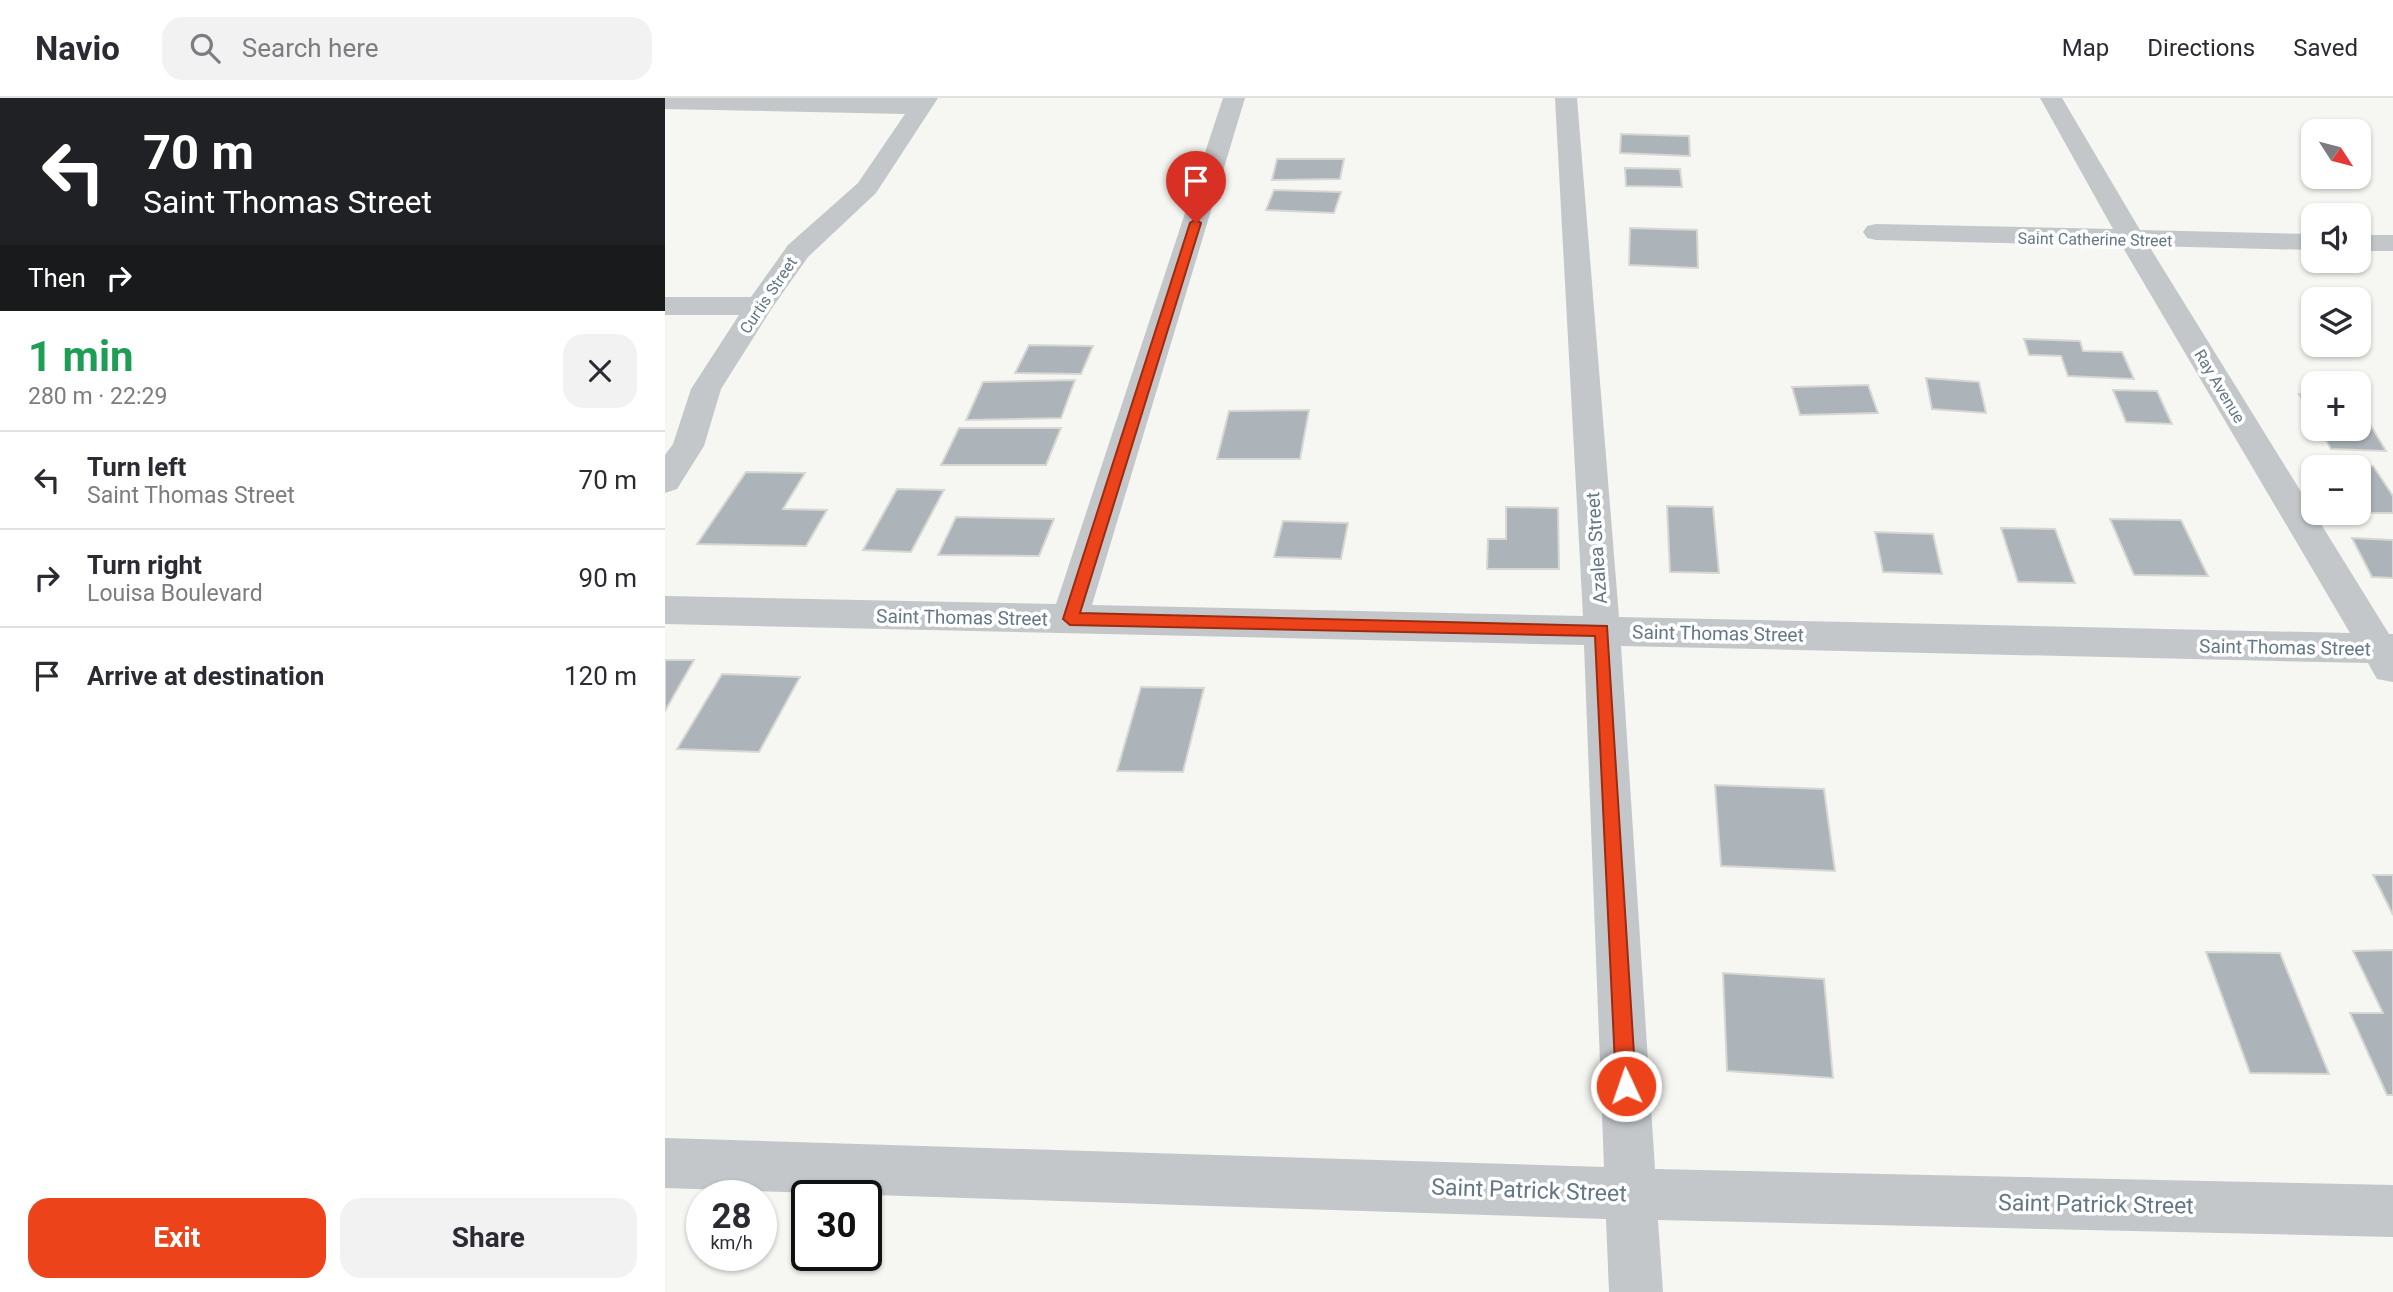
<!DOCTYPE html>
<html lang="en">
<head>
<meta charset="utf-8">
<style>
  :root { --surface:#fff; --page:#f2f2f3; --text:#2b2b33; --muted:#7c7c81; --line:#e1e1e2; --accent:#ed431b }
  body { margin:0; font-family:Roboto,sans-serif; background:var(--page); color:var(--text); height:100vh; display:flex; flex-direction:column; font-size:26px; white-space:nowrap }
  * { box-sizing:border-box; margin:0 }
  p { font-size:23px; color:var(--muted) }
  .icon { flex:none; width:38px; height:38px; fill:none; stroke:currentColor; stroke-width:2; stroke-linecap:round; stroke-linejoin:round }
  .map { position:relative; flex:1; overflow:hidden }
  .panel { display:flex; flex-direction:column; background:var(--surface); width:665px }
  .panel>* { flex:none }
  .hud { background:#202124; color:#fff; overflow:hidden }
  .needle { width:46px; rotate:126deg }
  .controls { position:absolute; left:1636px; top:21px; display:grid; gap:14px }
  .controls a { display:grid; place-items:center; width:70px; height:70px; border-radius:14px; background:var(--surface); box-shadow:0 2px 5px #0004; font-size:35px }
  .speed { position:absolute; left:21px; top:1082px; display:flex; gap:14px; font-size:35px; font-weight:700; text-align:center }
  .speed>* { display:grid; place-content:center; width:91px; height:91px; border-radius:50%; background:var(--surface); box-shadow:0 2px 5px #0004; line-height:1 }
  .speed small { font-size:18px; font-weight:400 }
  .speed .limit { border:4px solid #111; border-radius:10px; background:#fff; color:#111 }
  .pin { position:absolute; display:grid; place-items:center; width:60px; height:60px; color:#fff; margin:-72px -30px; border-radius:50% 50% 50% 0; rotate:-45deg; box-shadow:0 0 7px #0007 }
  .pin .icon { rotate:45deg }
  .me { position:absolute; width:77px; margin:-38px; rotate:357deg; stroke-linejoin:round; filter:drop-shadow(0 0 5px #0008) }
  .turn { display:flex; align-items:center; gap:24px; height:147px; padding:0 28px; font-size:32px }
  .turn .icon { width:91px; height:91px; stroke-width:2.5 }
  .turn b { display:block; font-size:49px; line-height:60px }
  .then { display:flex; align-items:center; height:66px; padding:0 28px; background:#0003; gap:14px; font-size:26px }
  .round { display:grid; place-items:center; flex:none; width:74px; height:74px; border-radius:21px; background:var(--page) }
  .summary { display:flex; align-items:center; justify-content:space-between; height:119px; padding:0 28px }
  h1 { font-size:42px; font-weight:700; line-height:52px; color:#1e9e55 }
  .cta { display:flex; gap:14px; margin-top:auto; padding:14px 28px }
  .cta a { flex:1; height:80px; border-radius:21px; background:var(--accent); color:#fff; font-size:28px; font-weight:700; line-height:80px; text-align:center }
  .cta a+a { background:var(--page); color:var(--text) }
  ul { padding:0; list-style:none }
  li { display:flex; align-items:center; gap:21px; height:98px; padding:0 28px; border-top:2px solid var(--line) }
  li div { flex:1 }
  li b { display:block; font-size:26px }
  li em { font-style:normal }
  header { display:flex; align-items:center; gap:42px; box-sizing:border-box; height:98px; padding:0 35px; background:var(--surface); border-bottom:2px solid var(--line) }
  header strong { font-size:33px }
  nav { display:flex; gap:38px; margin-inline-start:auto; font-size:24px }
  .search { width:490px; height:63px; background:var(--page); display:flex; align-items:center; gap:18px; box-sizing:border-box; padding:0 24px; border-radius:21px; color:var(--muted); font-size:26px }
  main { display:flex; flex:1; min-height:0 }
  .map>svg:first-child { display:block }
  .building { fill:#acb4b9; stroke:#d7d7d4; stroke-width:2 }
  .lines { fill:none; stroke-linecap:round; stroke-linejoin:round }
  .minor { fill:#c3c7ca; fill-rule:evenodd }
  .route { fill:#ed431b; stroke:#9a2c12; stroke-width:2 }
  .labels { text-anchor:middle; stroke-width:7; stroke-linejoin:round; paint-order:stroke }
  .far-street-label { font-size:16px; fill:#637785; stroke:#fff }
  .street-label { font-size:19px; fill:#637785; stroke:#fff }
  .near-street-label { font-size:23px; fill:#637785; stroke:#fff }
</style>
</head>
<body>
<header>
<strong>Navio</strong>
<div class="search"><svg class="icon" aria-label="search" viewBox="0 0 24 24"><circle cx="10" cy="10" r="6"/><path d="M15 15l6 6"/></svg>Search here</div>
<nav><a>Map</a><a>Directions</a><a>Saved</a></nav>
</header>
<main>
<section class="panel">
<div class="hud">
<div class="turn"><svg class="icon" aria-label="left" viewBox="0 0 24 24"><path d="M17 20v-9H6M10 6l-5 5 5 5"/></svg><div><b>70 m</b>Saint Thomas Street</div></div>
<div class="then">Then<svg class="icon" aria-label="right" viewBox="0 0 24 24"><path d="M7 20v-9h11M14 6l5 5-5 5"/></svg></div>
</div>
<div class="summary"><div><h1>1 min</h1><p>280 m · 22:29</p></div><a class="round"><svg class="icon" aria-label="close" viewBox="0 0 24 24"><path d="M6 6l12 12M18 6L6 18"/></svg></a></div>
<ul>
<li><svg class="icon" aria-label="left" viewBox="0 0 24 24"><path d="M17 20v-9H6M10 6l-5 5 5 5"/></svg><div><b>Turn left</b><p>Saint Thomas Street</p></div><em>70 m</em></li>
<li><svg class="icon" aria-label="right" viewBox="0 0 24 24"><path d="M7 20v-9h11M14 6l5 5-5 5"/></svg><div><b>Turn right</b><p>Louisa Boulevard</p></div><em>90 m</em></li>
<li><svg class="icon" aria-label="arrive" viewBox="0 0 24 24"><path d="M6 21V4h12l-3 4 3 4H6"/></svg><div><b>Arrive at destination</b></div><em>120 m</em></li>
</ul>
<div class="cta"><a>Exit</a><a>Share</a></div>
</section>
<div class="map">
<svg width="1728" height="1194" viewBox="0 0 1728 1194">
  <rect width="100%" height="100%" fill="#f6f6f2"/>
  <path class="building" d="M956,36L1024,38L1025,58L955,55Z
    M612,61H679L675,81L607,82Z
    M960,70L1015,71L1017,89L961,88Z
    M609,92L676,94L669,115L601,112Z
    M965,130L1032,132L1033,170L964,167Z
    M1359,241L1415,243L1418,253L1457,254L1469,281L1403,278L1396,258L1364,257Z
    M364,247L428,248L416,276L350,275Z
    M1261,280L1314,284L1321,315L1267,311Z
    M410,282L396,320L301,322L318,284Z
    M1203,287L1213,315L1135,317L1127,289Z
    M1448,292L1492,293L1507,326L1461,324Z
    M1634,296H1648V321Z
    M1694,308L1721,353L1666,351L1654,331H1694Z
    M644,312L635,361H552L564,313Z
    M294,330H396L381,367H276Z
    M1646,367L1708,368L1728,398V415H1676H1694V369L1648,371Z
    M81,374L140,375L118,411L162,412L141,448L32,446Z
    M232,391L279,392L246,454L198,452Z
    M1002,408L1048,409L1054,475L1005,474Z
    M841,409L893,410L894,471H822L823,441H841Z
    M291,419L389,421L374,458L273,457Z
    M1445,421L1516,422L1543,478L1469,477Z
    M618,423L683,425L676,461L609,459Z
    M1336,430L1390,431L1410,485L1353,484Z
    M1210,434L1268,436L1277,476L1218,474Z
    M1687,440L1728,442V480L1707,479Z
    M0,562H29L0,613Z
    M57,576L135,579L94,654L12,651Z
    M476,589L539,590L518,674L452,673Z
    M1050,687L1159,691L1170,773L1056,768Z
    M1708,777H1728V817Z
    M1728,852V997H1722L1685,915H1718L1688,853Z
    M1541,854L1615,855L1664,976L1585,975Z
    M1058,875L1159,881L1168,980L1062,973Z"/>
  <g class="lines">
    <path class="minor" d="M0,0H273L211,95L143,159L107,210L56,291L39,348L12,391L0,395V357L8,346L26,291L74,217H0V199H86L123,147L193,85L240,16L0,11Z
      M558,0H580L427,507L918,518L890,0H912L954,519L1685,535L1457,148L1211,142L1202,140L1198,134L1202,128L1211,126L1448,131L1375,0H1397L1475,132L1648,136V152L1484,148L1724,536H1728V584L1712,581L1703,565L956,548L990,1071L1728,1087V1139L993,1122L998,1194H944L941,1121L0,1090V1040L939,1069L919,547L0,526V498L391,506Z
      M1694,137H1728V153H1694Z"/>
  </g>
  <path class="route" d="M531,121L536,125L415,515L942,528L971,988L968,996L961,998L953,996L951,988L930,538L405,527L398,521L525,125Z"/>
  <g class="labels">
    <g class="far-street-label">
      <text transform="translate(1430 141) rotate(1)" y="6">Saint Catherine Street</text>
      <text transform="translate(103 197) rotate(-56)" y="6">Curtis Street</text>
      <text transform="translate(1555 288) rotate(59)" y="6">Ray Avenue</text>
    </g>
    <g class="street-label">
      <text transform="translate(931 450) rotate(-94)" y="7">Azalea Street</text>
      <text transform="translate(297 519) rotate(1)" y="7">Saint Thomas Street</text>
      <text transform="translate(1053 535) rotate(1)" y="7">Saint Thomas Street</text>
      <text transform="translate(1620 549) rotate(1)" y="7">Saint Thomas Street</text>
    </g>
    <g class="near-street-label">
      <text transform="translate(864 1092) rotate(2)" y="8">Saint Patrick Street</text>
      <text transform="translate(1431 1106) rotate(1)" y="8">Saint Patrick Street</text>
    </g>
  </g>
</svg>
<div class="controls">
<a><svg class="needle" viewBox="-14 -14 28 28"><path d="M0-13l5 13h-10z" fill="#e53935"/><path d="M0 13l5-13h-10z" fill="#7c7c81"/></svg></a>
<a><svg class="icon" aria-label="sound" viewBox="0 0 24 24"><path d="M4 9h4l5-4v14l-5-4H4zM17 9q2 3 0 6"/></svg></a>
<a><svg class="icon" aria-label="layers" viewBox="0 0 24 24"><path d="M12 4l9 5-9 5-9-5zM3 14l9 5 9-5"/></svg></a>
<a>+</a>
<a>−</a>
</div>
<div class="speed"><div>28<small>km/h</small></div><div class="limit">30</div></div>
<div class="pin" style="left:531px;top:125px;background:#d93025"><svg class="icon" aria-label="arrive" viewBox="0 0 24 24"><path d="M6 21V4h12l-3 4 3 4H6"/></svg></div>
<svg class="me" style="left:961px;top:988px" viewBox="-20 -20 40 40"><circle r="17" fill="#ed431b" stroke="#fff" stroke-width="3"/><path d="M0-11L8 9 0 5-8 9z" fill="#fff"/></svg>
</div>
</main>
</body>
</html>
